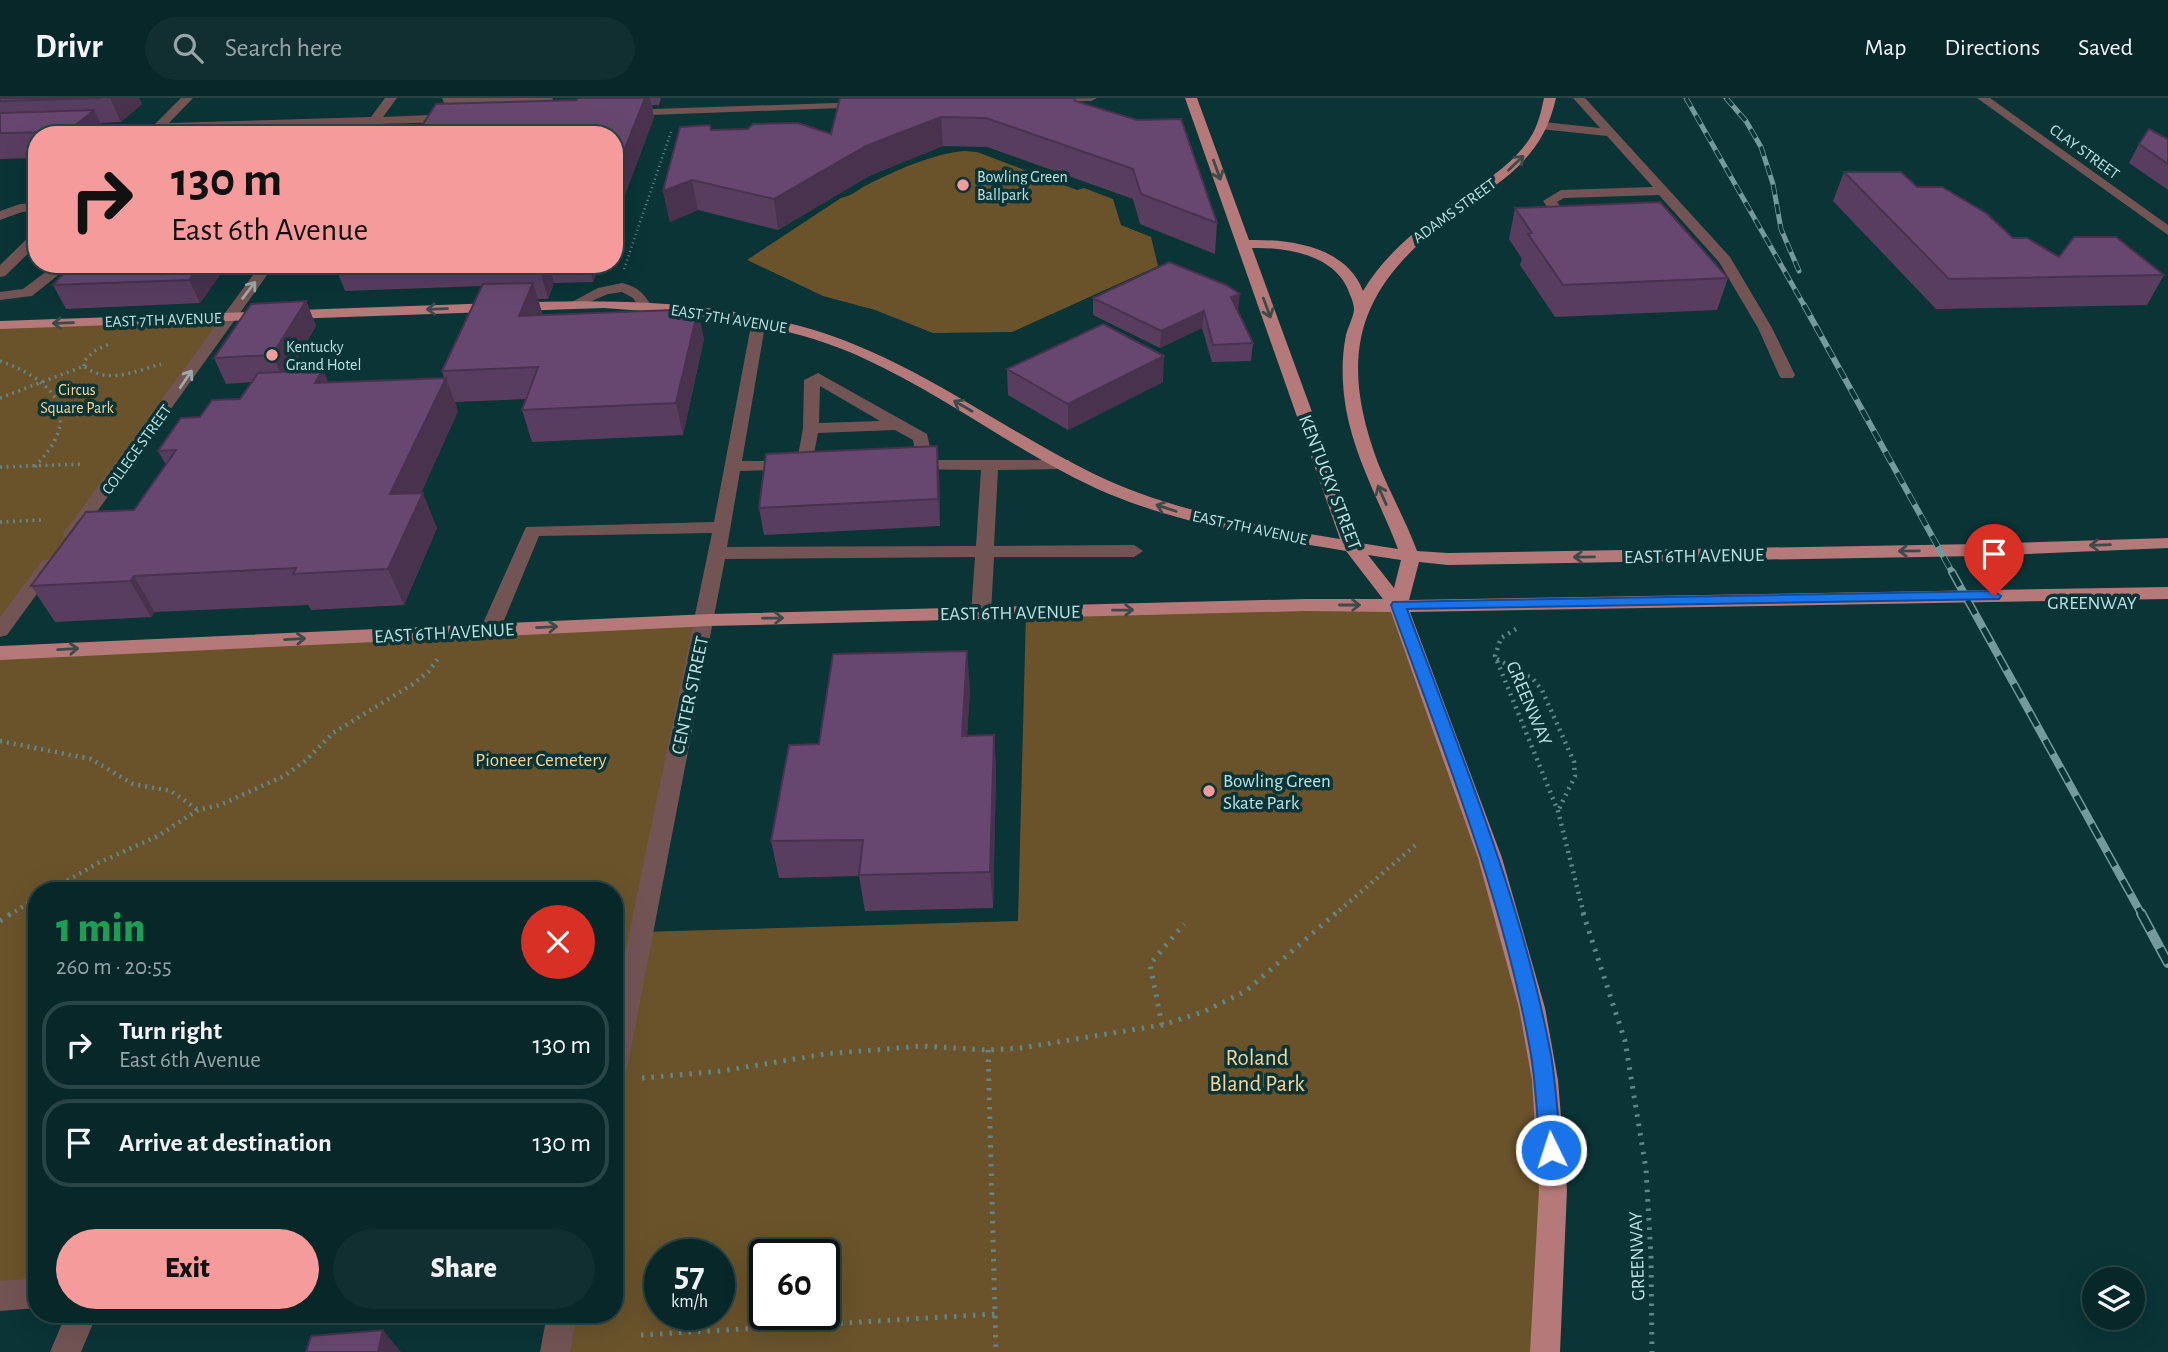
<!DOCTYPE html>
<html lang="en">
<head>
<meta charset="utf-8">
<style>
  :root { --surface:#082728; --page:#112f30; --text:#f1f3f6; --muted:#98a5a8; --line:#294445; --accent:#f59b9b }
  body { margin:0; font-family:"Alegreya Sans",sans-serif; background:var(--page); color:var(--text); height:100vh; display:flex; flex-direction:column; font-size:26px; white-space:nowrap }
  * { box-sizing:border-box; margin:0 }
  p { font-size:23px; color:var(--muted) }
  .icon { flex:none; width:38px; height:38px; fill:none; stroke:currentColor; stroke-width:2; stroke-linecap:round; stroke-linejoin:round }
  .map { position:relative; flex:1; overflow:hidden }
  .details { position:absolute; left:28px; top:784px; width:595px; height:441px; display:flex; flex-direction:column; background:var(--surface); border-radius:28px; box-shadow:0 7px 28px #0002,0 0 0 2px var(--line) }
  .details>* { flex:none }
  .banner { position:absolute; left:28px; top:28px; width:595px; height:147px; border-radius:28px; box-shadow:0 7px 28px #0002,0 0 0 2px var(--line); background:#f59b9b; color:#111; overflow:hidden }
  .buttons { position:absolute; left:2082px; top:1169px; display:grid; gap:14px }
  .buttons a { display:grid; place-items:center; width:63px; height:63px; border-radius:50%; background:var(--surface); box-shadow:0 7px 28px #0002,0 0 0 2px var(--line); font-size:35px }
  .speed { position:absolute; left:644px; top:1141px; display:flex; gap:14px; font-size:35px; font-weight:700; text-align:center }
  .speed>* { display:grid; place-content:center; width:91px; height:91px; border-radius:50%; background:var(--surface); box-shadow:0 7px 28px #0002,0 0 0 2px var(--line); line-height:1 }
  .speed small { font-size:18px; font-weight:400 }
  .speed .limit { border:4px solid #111; border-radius:10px; background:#fff; color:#111 }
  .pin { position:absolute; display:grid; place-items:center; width:60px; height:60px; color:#fff; margin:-72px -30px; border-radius:50% 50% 50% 0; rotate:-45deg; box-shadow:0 0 7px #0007 }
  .pin .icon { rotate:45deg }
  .me { position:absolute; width:77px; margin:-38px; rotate:356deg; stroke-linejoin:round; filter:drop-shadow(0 0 5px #0008) }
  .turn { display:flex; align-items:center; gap:24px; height:147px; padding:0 28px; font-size:32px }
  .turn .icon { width:91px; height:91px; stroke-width:2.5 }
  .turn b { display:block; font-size:49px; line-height:60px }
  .round { display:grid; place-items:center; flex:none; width:74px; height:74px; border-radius:37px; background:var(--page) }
  .summary { display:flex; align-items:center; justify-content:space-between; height:119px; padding:0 28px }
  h1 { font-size:42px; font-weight:800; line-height:52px; color:#1e9e55 }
  .primary-button { display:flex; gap:14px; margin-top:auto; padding:14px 28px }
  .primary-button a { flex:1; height:80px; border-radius:42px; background:var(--accent); color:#111; font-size:28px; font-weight:800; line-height:80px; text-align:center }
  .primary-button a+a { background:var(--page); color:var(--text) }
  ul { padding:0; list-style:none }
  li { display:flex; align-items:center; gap:21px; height:88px; margin:0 14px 10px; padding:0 14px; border:4px solid var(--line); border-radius:28px }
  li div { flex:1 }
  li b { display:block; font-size:26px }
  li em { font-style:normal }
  header { display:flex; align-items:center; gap:42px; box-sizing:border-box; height:98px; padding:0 35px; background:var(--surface); border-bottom:2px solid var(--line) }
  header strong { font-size:33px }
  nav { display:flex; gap:38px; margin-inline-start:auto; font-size:24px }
  .search { width:490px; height:63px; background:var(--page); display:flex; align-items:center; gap:18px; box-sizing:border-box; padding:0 24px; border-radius:38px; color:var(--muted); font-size:26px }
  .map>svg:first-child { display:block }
  .green { fill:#6a532b; fill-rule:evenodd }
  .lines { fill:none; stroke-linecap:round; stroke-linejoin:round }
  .path-far3 { stroke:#608788; stroke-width:2.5; stroke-dasharray:1 3.5; stroke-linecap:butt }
  .path-far2 { stroke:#608788; stroke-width:3.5; stroke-dasharray:2 4.5; stroke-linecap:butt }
  .path-far1 { stroke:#608788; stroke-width:4.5; stroke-dasharray:2 5; stroke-linecap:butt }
  .path { stroke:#608788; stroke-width:5; stroke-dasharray:2.5 7; stroke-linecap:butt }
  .minor { fill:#735454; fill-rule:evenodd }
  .major { fill:#b67979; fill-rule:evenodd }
  .rail-far3-casing { stroke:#749a9c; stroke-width:5 }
  .rail-far2-casing { stroke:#749a9c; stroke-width:6 }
  .rail-far1-casing { stroke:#749a9c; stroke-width:8 }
  .rail-casing { stroke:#749a9c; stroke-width:10 }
  .rail-far3 { stroke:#0a3436; stroke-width:3.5; stroke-dasharray:10; stroke-linecap:butt }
  .rail-far2 { stroke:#0a3436; stroke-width:4.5; stroke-dasharray:12; stroke-linecap:butt }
  .rail-far1 { stroke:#0a3436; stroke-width:5; stroke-dasharray:16; stroke-linecap:butt }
  .rail { stroke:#0a3436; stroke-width:7; stroke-dasharray:20; stroke-linecap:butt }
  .wall { fill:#593d5f }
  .shaded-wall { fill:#48324e }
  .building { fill:#67476f; stroke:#48324e; stroke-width:2 }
  .oneway { stroke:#3e494a }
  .oneway2 { stroke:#9fa9a9 }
  .route { fill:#1a73e8; stroke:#114b97; stroke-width:2 }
  .poi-dot { fill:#f59b9b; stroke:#0a3436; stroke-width:2.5 }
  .labels { text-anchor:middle; stroke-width:7; stroke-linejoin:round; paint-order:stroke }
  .far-street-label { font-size:16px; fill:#bde1e2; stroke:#0a3436 }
  .far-poi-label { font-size:16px; fill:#bde1e2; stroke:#0a3436; text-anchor:start }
  .far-park-label { font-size:16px; fill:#fcd390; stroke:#0a3436 }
  .street-label { font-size:19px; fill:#bde1e2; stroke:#0a3436 }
  .park-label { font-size:19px; fill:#fcd390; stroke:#0a3436 }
  .poi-label { font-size:19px; fill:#bde1e2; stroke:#0a3436; text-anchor:start }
  .near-park-label { font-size:23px; fill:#fcd390; stroke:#0a3436 }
</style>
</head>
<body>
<header>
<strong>Drivr</strong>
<div class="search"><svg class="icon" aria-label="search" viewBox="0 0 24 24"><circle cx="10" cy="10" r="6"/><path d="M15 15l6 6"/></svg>Search here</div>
<nav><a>Map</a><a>Directions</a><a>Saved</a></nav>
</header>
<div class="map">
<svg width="2168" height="1254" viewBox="0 0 2168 1254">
  <rect width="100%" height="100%" fill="#0a3436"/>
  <path class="green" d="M965,53L977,54L1077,92L1084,90L1113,101L1121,127L1151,139L1158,168L1012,234L933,235L875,212L823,198L747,162L841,100C851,98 856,93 865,88C892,74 934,55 965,53Z
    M229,218L0,533V226Z
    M1398,507L1537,934L1545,1254H557L565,1216H614V793H37V1203L0,1205V555L710,522L641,834L1018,823L1026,514ZM660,1157H719V1216H660ZM765,1157H824V1216H765Z"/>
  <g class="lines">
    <path class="path-far3" d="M624,171L671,34"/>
    <path class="path-far2" d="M0,263C34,275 76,299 55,342C50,352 42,360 35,369
      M84,268V263L94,253L111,245
      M0,300L84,268C107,287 136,273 161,266
      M0,369L84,366
      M0,424L41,422"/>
    <path class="path-far1" d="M1516,531L1501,540L1495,558L1558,713L1584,817
      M1497,561L1533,581L1542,592L1574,664L1575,678L1558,713
      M0,643L91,661L133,686L171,693L198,712
      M49,793L98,765L158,738L198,712L220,707L284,678L305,663L333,635L413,586L428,574L440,558
      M9,817L37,800
      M1334,817L1419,744"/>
    <path class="path" d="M1583,815L1625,943L1646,1071L1651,1159L1652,1254
      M0,823L12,815
      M1162,927L1150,866L1184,826
      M988,952L996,1254
      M642,980L722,973L825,956L922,948L988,952L1021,950L1162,927L1203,914L1246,893L1336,815
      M641,1237L995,1216"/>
    <path class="minor" d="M181,0H193L169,25L371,19L385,0H397L383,19L453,16L459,20L453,24L378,26L370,33L364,29L366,26L76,36L70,32L76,28L155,26Z
      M442,0H552L553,1L548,18L542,21L536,18L540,5L448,6L444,5Z
      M1097,0L1091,3L1048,4L1042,1Z
      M1573,0H1585L1730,159L1772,230L1795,277L1793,280H1781L1779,277L1758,230L1719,164L1659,97L1564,100L1557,104L1565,114L1583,121L1576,125L1555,120L1543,103L1561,92L1653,89L1607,38L1540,31L1538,28L1544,24L1600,30Z
      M1977,0H1990L2168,127V137Z
      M865,4L869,5V9L625,18L619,15L625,12Z
      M37,105V113L22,114L0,122V113L20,106Z
      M37,135V147L5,178L0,179V167L32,136Z
      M56,166H72L32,198L0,202V194L23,191Z
      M261,166H275L78,440H66L63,436L66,432Z
      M622,185C638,189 643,195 652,208L650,211H640L633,200L622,194L608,196L573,211L566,207L598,190Z
      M759,218L766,222L742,363H797L803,330L804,282L818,275L927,336L933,362H1069L1071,366L1063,371L998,372L994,448L1134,447L1143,453L1134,459H994L991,515L988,519H974L971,515L975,459L725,461L627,971L623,979L614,982V908L712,435L539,438L500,532L497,536H483L480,532L526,429L714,424L752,222ZM820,288L880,323L819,325ZM895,332L913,342L916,362L904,363L901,367L904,371L981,372L976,448L727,449L740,373L811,371L818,335Z
      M49,461L58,467L7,537L0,539V519L42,463Z
      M37,1180V1210L0,1213V1183Z
      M66,1216H97L81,1254H50Z
      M547,1216H577L570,1254H540Z"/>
    <path class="major" d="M1185,0H1197L1249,142C1290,141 1347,149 1363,193C1386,155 1420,128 1456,103C1482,85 1512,68 1530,40C1538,28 1541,14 1544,0H1556C1545,50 1517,73 1476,101C1371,174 1330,237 1378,365C1390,395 1406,423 1417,453L1448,455L1978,446L2168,440V450L1978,458L1448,467L1419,464L1409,502L2168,489V501L1410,514L1502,760L1545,910L1558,982L1567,1092L1560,1254H1530L1539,1092L1532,982L1519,910L1478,760L1391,514L1306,513L710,528L0,562V548L710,516L1306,501H1383L1346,453C1267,440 1184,427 1109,396C1023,359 949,299 863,260C783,223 691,216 604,210L0,231V223C137,218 274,213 411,208C541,204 673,193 800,228C908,257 993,326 1092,375C1169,413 1256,427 1340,441ZM1252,150C1287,149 1338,157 1350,197C1352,201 1354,207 1354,212C1353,220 1348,229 1346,237C1341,262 1342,287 1346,311C1355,361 1380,404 1398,451L1360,445ZM1368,457L1401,462L1394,490Z"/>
    <defs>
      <path id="rail-far3" d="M1686,0L1805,209
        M1726,0L1746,23L1761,49L1773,86L1781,131L1799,173"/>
      <path id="rail-far2" d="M1804,207L1953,476"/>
      <path id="rail-far1" d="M1952,474L2142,817"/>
      <path id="rail" d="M2141,815L2168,865"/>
    </defs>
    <use href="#rail-far3" class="rail-far3-casing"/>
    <use href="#rail-far2" class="rail-far2-casing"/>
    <use href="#rail-far1" class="rail-far1-casing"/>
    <use href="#rail" class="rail-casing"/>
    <use href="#rail-far3" class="rail-far3"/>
    <use href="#rail-far2" class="rail-far2"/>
    <use href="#rail-far1" class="rail-far1"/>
    <use href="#rail" class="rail"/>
  </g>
  <path class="wall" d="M0,0H139L142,6L121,24L100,25L106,37H37V60L0,61Z
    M578,0H661L659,7H652L654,20L577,2Z
    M840,0L1075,3L1217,125L1215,156L1140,126L1133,101L987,49L943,48L869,78L778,132L698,112L670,124L663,93L711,32L831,36Z
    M2168,41V92L2129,65L2139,46Z
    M1844,74L1917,89L2013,140L2059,159L2164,177L2147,207L1936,211L1833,103Z
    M1515,110L1728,180L1717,212L1555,219L1520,167L1522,161L1509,141Z
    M72,166H228L200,205L66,211L53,187Z
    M334,166H600L593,184L554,185L548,201H538L542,215L541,217L704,241L683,337L532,344L522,312L526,301L455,304L458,313L421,395L437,430L404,507L311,512L308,507L155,514L151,519L55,524L31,488L134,412L166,367L158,353L200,319L240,301L252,284L226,286L214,260L306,203L316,228L289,274L323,272L328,284L444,280L442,273L482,188L345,193Z
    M1093,200L1238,213L1253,245L1251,263L1212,264L1202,230L1160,250L1093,217Z
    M1007,271L1163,284L1068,332L1008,297Z
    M939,375L940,428L764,437L759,410Z
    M970,590L967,638L994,637L996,674L993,810L865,813L859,778L779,780L771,743L819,646Z"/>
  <path class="shaded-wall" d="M110,0H139L142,6L121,24Z
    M645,0H650L654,20L614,127V78Z
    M94,12L106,37H68L67,34Z
    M941,19L943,48L869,78L778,132L774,101L866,48Z
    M692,82L698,112L670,124L663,93Z
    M201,166H228L200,205L189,182Z
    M540,166H549L554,185L548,201L539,169Z
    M589,166H600L593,184Z
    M533,185L542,215L528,249L519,218Z
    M1240,196L1238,213L1230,216L1231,199Z
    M306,203L316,228L284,283L272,257Z
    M698,211L704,241L683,337L676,305Z
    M1204,213L1202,230L1160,250L1161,233Z
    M1164,258L1163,284L1068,332V306Z
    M323,272L337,306L315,285Z
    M446,280L458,313L404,431L390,396Z
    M937,348L939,375L940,428L938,401Z
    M423,395L437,430L404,507L388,471Z
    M134,478L155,514L151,519L130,483Z
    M967,553L970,590L965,675L962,638Z
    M994,637L996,674L993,810L990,774Z
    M383,1232L401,1254H378Z"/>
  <path class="building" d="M0,0H102L0,3Z
    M578,0H645L614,78V37H416L436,6L577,2Z
    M840,0H1074L1075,3L1137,22L1181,21L1217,125L1141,96L1133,71L986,20L941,19L866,48L774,101L692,82L663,93L680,29L710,27L711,32L748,31L753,26L798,25L831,36Z
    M94,12L67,34L0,35V15Z
    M2149,31L2168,41V66L2139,46Z
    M1844,74H1901L1917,89H1942L1986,115L2013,140H2027L2059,159L2074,139H2116L2164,177L1949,181Z
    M1660,104L1728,180L1563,187L1528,136L1532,135L1515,110Z
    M1169,164L1226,187L1240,196L1231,199L1253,245L1213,247L1204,213L1161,233L1093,200Z
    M72,166H201L189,182L53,187Z
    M491,166H540L539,169L489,170Z
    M533,185L519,218L698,211L676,305L522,312L538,269L442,273L483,186Z
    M306,203L272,257L214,260L251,206Z
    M1103,226L1164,258L1068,306L1007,271Z
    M323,272L315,285L446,280L390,396L423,395L388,471L293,476L296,470L134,478L130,483L31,488L86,414L134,412L176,352L158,353L181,320L200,319L212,302L240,301L258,275Z
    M937,348L938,401L759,410L766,356Z
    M967,553L962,638L994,637L990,774L859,777L863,742L771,743L789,647L819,646L833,556Z
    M383,1232L378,1254H306L311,1238Z"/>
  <defs><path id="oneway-shaft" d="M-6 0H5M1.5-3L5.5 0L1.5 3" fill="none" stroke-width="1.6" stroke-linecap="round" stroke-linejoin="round" transform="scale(1.75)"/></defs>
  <g class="oneway">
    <use href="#oneway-shaft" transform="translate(1516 65) rotate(-44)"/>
    <use href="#oneway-shaft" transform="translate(1217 72) rotate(70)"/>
    <use href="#oneway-shaft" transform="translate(1267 210) rotate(70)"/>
    <use href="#oneway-shaft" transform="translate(437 211) rotate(178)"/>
    <use href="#oneway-shaft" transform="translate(63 225) rotate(178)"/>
    <use href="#oneway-shaft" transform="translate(963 308) rotate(-150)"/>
    <use href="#oneway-shaft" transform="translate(1382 397) rotate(-114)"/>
    <use href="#oneway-shaft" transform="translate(1166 410) rotate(-162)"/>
    <use href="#oneway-shaft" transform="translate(2100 447) rotate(178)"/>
    <use href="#oneway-shaft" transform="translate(1909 453) rotate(179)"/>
    <use href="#oneway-shaft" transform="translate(1584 459) rotate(179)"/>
    <use href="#oneway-shaft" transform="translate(1350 507)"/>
    <use href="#oneway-shaft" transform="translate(1123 512) rotate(-1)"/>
    <use href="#oneway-shaft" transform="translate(773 520) rotate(-1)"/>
    <use href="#oneway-shaft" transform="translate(547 529) rotate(-3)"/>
    <use href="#oneway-shaft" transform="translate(295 541) rotate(-3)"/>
    <use href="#oneway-shaft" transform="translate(68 551) rotate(-3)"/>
  </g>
  <g class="oneway2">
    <use href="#oneway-shaft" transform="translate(249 192) rotate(-53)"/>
    <use href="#oneway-shaft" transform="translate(186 281) rotate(-56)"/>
  </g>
  <path class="route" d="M1994,493L2001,498L1999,501L1407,511C1461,657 1522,803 1551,957C1556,988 1558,1020 1561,1052L1558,1058L1551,1061L1543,1058L1540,1052C1537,1020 1536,988 1531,957C1504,802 1444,654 1391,507L1393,504Z"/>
  <g class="poi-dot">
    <circle cx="963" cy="87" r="7"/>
    <circle cx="272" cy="257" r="7"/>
    <circle cx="1209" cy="693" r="7"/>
  </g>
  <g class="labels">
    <g class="far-street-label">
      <text transform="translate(2085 53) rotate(36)" y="6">CLAY STREET</text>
      <text transform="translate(1454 112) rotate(-36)" y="6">ADAMS STREET</text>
      <text transform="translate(729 220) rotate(9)" y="6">EAST 7TH AVENUE</text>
      <text transform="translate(163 221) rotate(-2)" y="6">EAST 7TH AVENUE</text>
      <text transform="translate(136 351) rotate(-54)" y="6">COLLEGE STREET</text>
      <text transform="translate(1250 429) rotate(12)" y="6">EAST 7TH AVENUE</text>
    </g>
    <g class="far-poi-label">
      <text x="977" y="84">Bowling Green<tspan x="977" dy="18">Ballpark</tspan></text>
      <text x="286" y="254">Kentucky<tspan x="286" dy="18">Grand Hotel</tspan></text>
    </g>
    <g class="far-park-label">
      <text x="77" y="297">Circus<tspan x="77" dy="18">Square Park</tspan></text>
    </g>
    <g class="street-label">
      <text transform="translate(1331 384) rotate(69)" y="7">KENTUCKY STREET</text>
      <text transform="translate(1694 457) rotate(-1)" y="7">EAST 6TH AVENUE</text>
      <text x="2092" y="511">GREENWAY</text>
      <text transform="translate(1010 514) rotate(-1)" y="7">EAST 6TH AVENUE</text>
      <text transform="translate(444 534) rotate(-3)" y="7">EAST 6TH AVENUE</text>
      <text transform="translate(689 597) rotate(-78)" y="7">CENTER STREET</text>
      <text transform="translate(1530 605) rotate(67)" y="7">GREENWAY</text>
      <text transform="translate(1636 1158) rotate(-92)" y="7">GREENWAY</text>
    </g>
    <g class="park-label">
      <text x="541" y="668">Pioneer Cemetery</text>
    </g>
    <g class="poi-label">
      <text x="1223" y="689">Bowling Green<tspan x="1223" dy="22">Skate Park</tspan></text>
    </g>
    <g class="near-park-label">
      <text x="1257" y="967">Roland<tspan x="1257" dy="26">Bland Park</tspan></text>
    </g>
  </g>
</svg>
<div class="buttons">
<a><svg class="icon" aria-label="layers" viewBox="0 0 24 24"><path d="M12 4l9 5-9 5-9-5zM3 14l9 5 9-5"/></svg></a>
</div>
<div class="speed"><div>57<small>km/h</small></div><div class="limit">60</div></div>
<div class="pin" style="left:1994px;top:498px;background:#d93025"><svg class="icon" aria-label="arrive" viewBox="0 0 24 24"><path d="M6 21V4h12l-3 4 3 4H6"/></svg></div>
<svg class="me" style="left:1551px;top:1052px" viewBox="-20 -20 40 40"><circle r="17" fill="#1a73e8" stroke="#fff" stroke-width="3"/><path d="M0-11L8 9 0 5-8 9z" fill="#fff"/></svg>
<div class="banner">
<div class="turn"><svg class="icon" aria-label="right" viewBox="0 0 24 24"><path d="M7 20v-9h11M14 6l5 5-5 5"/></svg><div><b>130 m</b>East 6th Avenue</div></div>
</div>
<section class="details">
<div class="summary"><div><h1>1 min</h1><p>260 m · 20:55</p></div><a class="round" style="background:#d93025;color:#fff"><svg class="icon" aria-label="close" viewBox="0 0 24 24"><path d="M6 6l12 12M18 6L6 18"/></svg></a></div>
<ul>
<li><svg class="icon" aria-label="right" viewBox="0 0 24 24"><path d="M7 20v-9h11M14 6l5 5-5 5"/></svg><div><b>Turn right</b><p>East 6th Avenue</p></div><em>130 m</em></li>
<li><svg class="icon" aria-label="arrive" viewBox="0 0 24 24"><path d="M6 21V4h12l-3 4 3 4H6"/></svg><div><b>Arrive at destination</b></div><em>130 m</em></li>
</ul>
<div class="primary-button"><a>Exit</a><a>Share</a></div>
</section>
</div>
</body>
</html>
